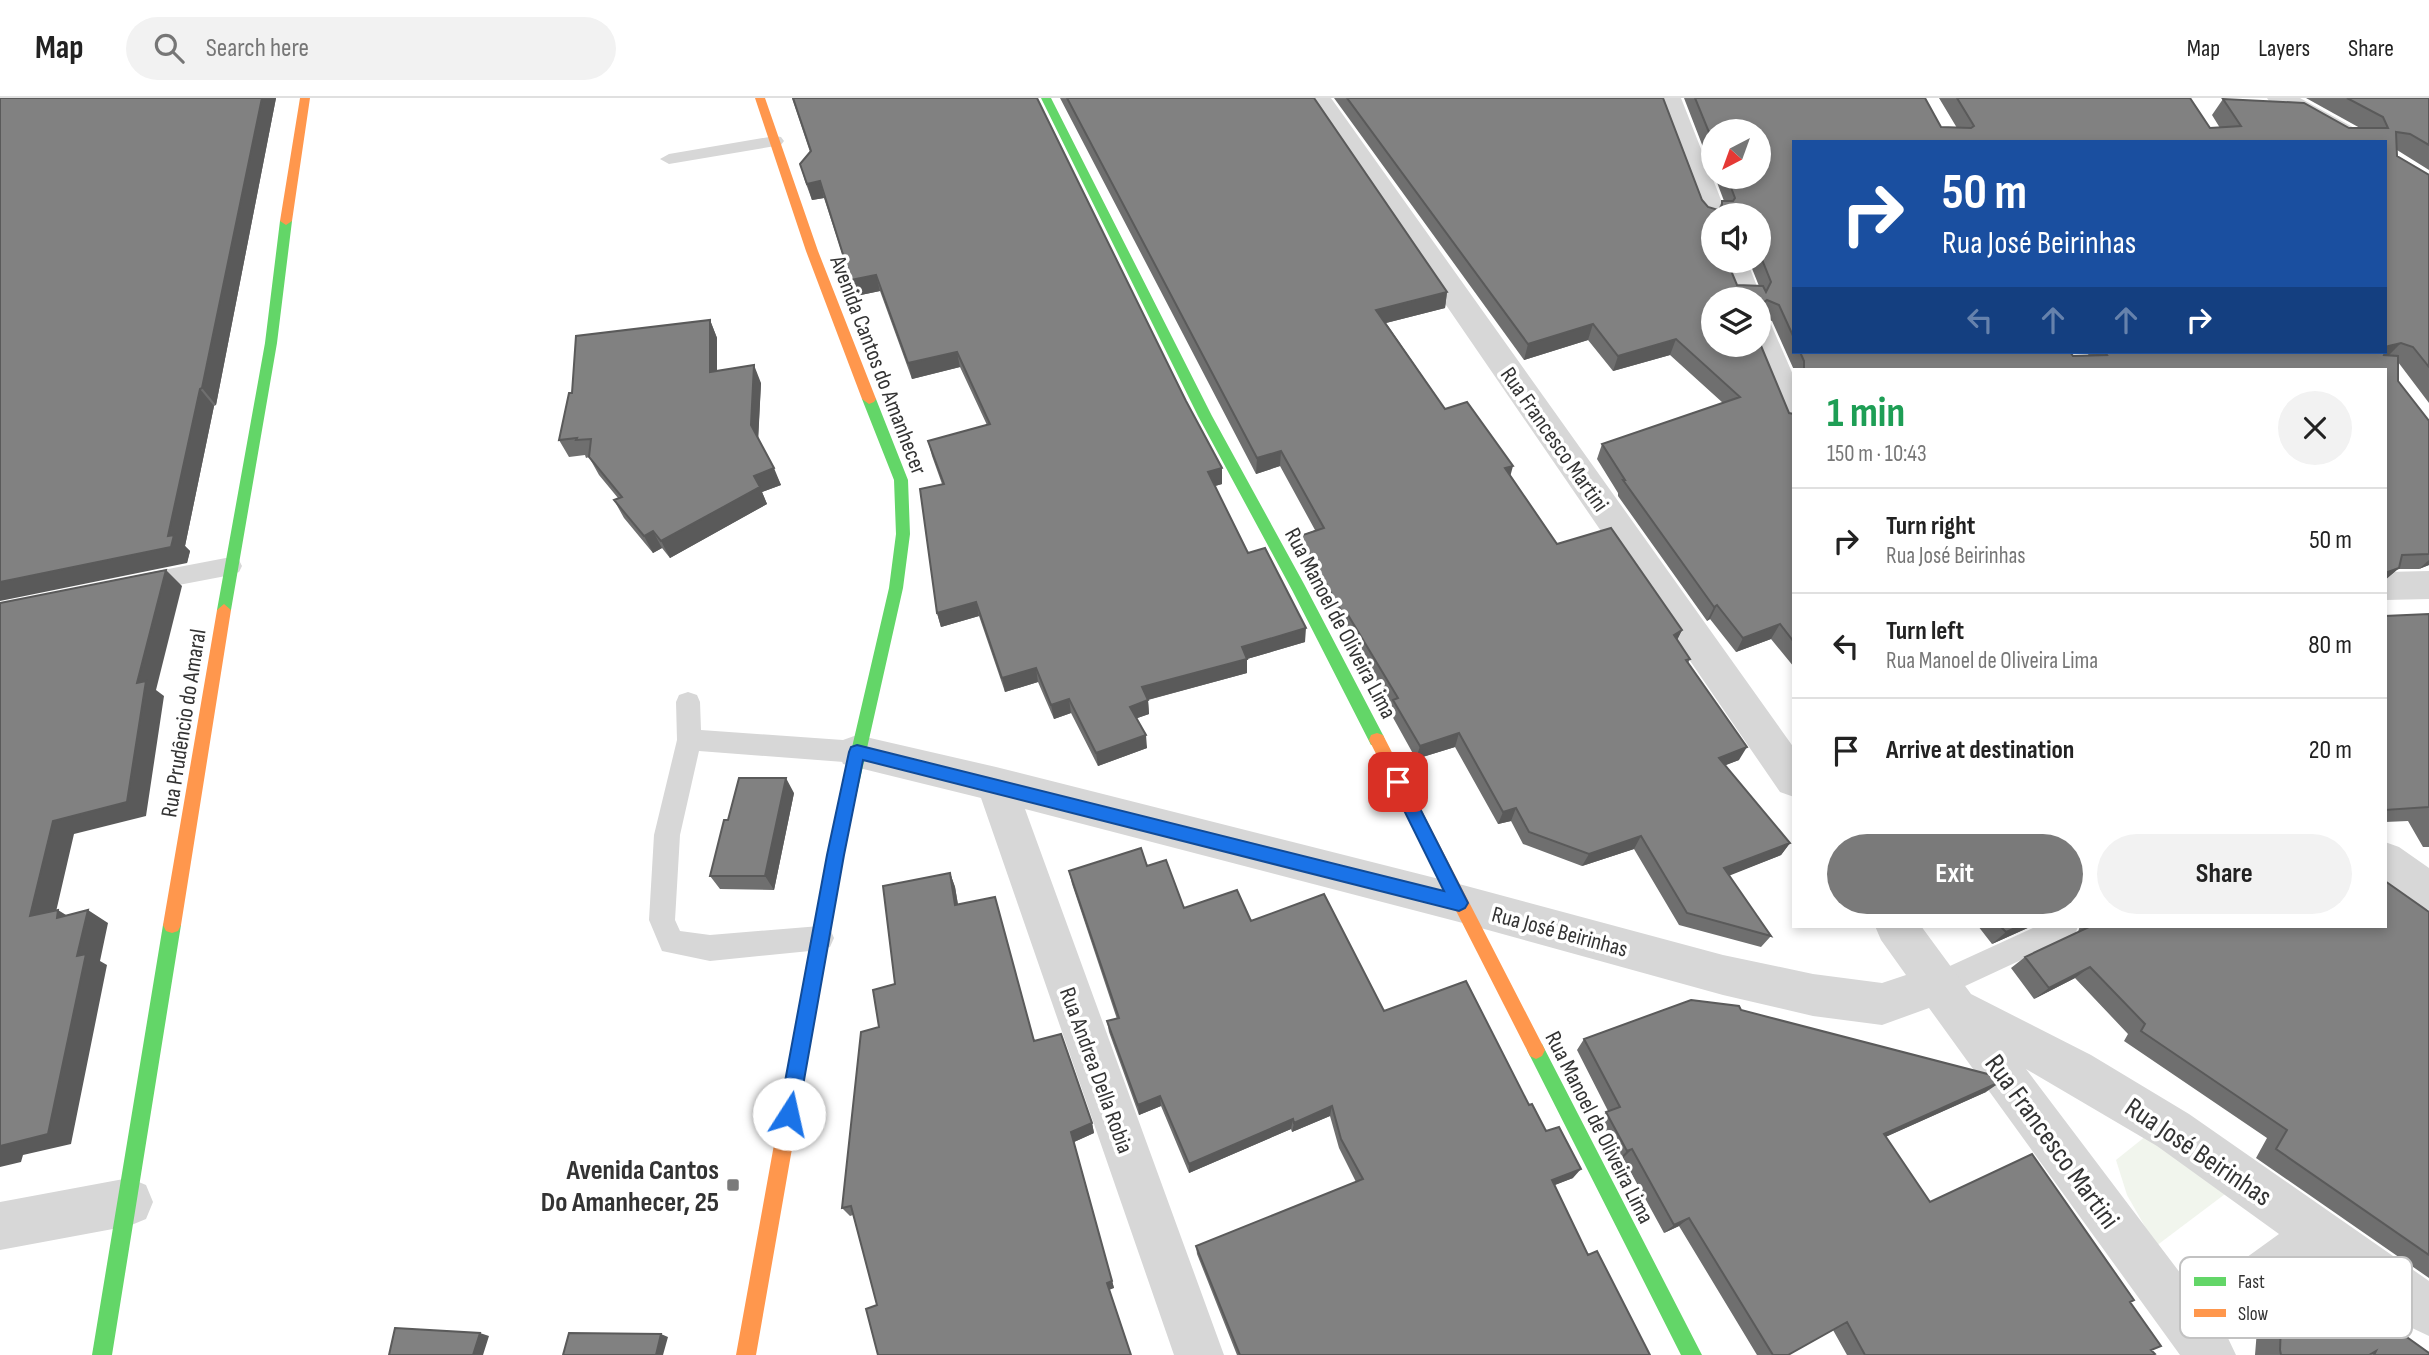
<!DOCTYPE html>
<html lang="en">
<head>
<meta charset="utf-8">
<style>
  :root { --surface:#fff; --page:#f2f2f2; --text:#222; --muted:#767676; --line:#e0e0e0; --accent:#7a7a7a }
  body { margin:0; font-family:"Sofia Sans Condensed",sans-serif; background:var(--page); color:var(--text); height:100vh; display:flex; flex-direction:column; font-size:26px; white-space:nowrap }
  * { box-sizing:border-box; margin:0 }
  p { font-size:23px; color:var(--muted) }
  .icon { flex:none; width:38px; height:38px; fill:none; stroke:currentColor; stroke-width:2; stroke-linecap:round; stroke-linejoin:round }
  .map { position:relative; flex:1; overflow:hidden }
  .details { position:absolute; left:1792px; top:270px; width:595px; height:560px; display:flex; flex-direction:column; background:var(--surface); border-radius:0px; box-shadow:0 4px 10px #0003 }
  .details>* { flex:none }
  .guide { position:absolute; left:1792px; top:42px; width:595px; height:214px; border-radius:0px; box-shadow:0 4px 10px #0003; background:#1a4fa0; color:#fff; overflow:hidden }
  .needle { width:46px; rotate:221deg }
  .buttons { position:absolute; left:1701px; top:21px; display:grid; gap:14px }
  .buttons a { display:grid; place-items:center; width:70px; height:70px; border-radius:50%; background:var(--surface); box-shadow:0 4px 10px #0003; font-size:35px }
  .pin { position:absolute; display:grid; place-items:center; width:60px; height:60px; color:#fff; margin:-30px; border-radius:14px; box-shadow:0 4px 10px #0006 }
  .me { position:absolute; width:77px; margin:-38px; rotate:10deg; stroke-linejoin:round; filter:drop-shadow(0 0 5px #0008) }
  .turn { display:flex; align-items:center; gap:24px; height:147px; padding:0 35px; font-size:32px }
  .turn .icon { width:91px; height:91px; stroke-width:2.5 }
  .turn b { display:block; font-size:49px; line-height:60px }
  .lanes { display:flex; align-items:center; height:66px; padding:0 35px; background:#0003; justify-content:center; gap:35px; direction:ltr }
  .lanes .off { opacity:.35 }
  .round { display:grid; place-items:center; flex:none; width:74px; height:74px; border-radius:37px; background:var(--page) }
  .head { display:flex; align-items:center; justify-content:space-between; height:119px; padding:0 35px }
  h1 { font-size:42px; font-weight:700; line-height:52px; color:#1e9e55 }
  .cta { display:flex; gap:14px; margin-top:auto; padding:14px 35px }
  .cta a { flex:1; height:80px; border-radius:42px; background:var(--accent); color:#fff; font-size:28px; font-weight:700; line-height:80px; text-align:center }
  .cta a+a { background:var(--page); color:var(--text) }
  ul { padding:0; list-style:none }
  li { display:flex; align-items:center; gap:21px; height:105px; padding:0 35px; border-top:2px solid var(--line) }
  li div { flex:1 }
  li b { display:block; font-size:26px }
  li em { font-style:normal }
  header { display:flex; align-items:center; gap:42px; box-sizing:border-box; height:98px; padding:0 35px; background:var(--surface); border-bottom:2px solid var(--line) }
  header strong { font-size:33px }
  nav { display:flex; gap:38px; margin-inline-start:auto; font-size:24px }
  .search { width:490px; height:63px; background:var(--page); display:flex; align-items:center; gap:18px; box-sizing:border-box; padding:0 24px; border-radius:38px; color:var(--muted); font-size:26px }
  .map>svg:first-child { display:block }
  .green { fill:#f1f5ed }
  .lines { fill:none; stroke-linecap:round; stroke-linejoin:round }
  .lane { fill:#d7d7d7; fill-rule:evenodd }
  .street { fill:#d7d7d7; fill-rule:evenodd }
  .fast { fill:#63d668; fill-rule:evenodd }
  .slow { fill:#ff974d; fill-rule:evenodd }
  .wall { fill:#6f6f6f; fill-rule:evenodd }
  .shaded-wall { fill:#5a5a5a }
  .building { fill:#818181; stroke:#5a5a5a; stroke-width:2; fill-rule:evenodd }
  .route { fill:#1a73e8; stroke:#114b97; stroke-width:2 }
  .poi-dot { fill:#7a7a7a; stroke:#fff; stroke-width:2.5 }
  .labels { text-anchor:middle; stroke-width:7; stroke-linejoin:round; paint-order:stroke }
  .street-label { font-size:23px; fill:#333; stroke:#fff }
  .near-street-label { font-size:28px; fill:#333; stroke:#fff }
  .near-poi-label { font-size:28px; font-weight:bold; fill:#333; stroke:#fff; text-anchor:end }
  .key { fill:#fff; stroke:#c2c2c2; stroke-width:2 }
  .key-label { font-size:19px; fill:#333 }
</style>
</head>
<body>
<header>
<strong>Map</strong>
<div class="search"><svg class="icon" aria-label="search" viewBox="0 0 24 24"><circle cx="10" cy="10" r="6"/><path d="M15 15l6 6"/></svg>Search here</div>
<nav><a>Map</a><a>Layers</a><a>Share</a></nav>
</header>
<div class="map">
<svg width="2429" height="1257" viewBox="0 0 2429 1257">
  <rect width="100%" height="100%" fill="#fff"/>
  <path class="green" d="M2151,1034L2237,1087L2156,1148L2127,1097L2116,1062Z"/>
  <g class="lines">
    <path class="lane" d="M775,38L781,39L784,43L781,47L669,66L660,61L669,56Z
      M231,459L239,462L242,468L239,474L231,477L142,494L134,491L131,485L134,479L142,476Z
      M688,594L697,597L700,604L701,632L857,643L866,647L869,654L866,661L857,665L699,653L680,737L675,822L680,833L710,837L820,828L830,831L834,840L830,849L820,852L710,863L662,853L649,822L654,737L677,642L676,604L679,597Z
      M2037,828H2078L2075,837L1948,896L1938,900L1928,896L1924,887L1928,878Z"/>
    <path class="street" d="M1304,0H1331L1794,650V699L1780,694Z
      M1655,0H1681L1727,117H1713V126L1703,123L1699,117Z
      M2267,0H2300L2369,38L2373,44H2338L2271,6Z
      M1717,163H1747L1762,201L1759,207V201H1732Z
      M1759,221L1770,224L1794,279V332L1782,328L1778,320L1750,247H1759Z
      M2429,473V501L2385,502V474Z
      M857,637L996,669L1459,786L1723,857L1813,876L1882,885L1906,877L1881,842L1875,828H1921L1971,896L2091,957L2189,1016L2429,1183V1238L2412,1230L2320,1165L2254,1211L2226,1236L2236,1257H2180L1929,910L1882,927L1813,918L1723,897L1459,824L1025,711L1224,1257H1174L981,700L843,666L838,654L843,642ZM2026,971L2157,1048L2279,1136L2196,1196Z
      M2385,744L2399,749L2429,770V812L2414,806L2385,786Z
      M129,1080L146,1087L153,1104L146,1121L129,1128L0,1152V1104Z"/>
    <path class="fast" d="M1041,0H1051L1212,318L1304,486L1383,637L1385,642L1383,647H1371L1292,492L1198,318Z
      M286,119L292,123L277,245L231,512L224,518L217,512L265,245L280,123Z
      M869,296L876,301L908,382L910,436L903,490L843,757L812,936L809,942L803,945L797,942L794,936L827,757L889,490L896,436L894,382L862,301Z
      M172,819L178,821L181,827L112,1257H92L163,827L166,821Z
      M1536,943L1542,946L1702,1257H1681L1530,958L1527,952L1530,946Z"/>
    <path class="slow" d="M300,0H310L292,123L286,127L280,123Z
      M755,0H765L818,153L876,301L874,304L869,306L862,301L806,153Z
      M224,506L231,512L181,827L178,833L172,835L166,833L163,827L217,512Z
      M1377,635L1383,637L1542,946L1545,952L1542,958L1536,961L1530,958L1369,642L1371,637Z
      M803,927L809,930L812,936L756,1257H736L794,936L797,930Z"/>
  </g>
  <path class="wall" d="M0,0H276L216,307L214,308L185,448L190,453L187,465Z
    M792,0H1037L1222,386L1215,388L1248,455L1305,544L1247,561V575L1148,602L1149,616L1137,620L1147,650L1098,668L1071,615L1054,621L1038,584L1005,594L979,518L941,529L937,515L942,386L932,358L928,343L987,327L960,269L912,281L880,193L856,198L824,100L812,102L805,83L800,66L810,54Z
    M1060,0H1314L1447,194L1445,210L1386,225L1445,311L1510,377L1557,446L1682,532L1677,542L1690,561L1688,565L1739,662L1725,667L1790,745L1781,757L1729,777L1771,838L1761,849L1679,827L1634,751L1582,768L1523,746L1511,723L1498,726L1455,649L1416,661L1391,616L1392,609L1346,532L1342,533L1299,452L1300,438L1315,432L1280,368L1256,376Z
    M1334,0H1663L1702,102L1708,109L1718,112L1722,103H1724L1715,79H1759L1713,33V75L1684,0H1925L1941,29L1957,30L1939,0H2190L2210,30H2220L2212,17L2223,1L2349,30H2360L2306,0H2429V72L2397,52V58L2429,77V305L2398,264V283L2429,323V467L2419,471H2398L2385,482V271H1794V272L1772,223L1763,220V228L1759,239V201H1713L1789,315L1794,316V569L1771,541L1736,554L1710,521L1707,523L1618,398V395L1597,361L1602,346L1723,305L1670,257L1613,273L1588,242L1524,262ZM1794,44L2385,254H2087L2089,258H2073L2070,254H1794ZM1713,117H1759V163H1749L1759,188L1737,187L1713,163Z
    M710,222L717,240V273L761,285L758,340L781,387L762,394L767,406L670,460L662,450L653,455L624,420L614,402L618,400L599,377L589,359L586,360L585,357L569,359L559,342L572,295Z
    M2429,516V749H2423L2408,723L2385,724V518Z
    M794,695L774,792L720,791L710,778L728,722Z
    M1147,768L1184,810L1251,823L1384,913L1529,1007L1546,1033L1573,1080L1554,1087L1588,1157L1650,1257H1237L1197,1156L1196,1148L1356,1084L1339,1050L1330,1018L1292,1034L1291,1031L1189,1075L1161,1008L1139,1017L1109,934L1107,923L1117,921L1072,786L1069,773Z
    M950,775L955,789L958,806L1035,943L1092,1025L1094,1035L1074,1044L1114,1190L877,1207L853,1117L850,1118L842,1110L879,929L895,886Z
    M2429,814V1180L2256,1060L2267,1040L2124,943L2128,936L2075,880L2034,901L2011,870L2025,859L2078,834L2080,828H2385Z
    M1978,828H2032L1992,846Z
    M1741,912L1986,994L1885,1039L1930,1104L2130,1204L2153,1257H1847L1833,1232L1788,1257H1757L1679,1128L1664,1135L1623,1060L1618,1062L1598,1023L1606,1014L1608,1013L1577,952L1584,941Z
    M2312,1197L2429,1257H2255L2257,1232L2270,1212L2287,1204Z"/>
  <path class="shaded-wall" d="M262,0H276L216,307L202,290Z
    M820,83L824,100L812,102L807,86Z
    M876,177L880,193L856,198L851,182Z
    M1447,194L1445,210L1374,228L1376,212Z
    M710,222L717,240V292L710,274Z
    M1593,226L1588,242L1524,262L1528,246Z
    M1676,241L1670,257L1613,273L1618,258Z
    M2401,245L2386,260L2373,263L2388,248Z
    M957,254L960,269L912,281L908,265Z
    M754,267L761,285L758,345L751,327Z
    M200,291L214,308L185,448L190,453L187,465L0,503V484L168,438Z
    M1281,353L1280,368L1256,376L1257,360Z
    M1513,368L1509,383L1505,370Z
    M774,370L781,387L762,394L767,406L670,460L661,443L754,378Z
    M1222,370V386L1208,390V374Z
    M653,433L662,450L653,455L644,438Z
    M2429,462V467L2419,471Z
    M2399,470L2385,482V475Z
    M166,472L182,488L156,592L164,598L146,718L74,736L52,831L30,818L53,723L137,585Z
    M976,504L979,518L941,529L937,515Z
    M1717,507L1710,521L1707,523L1714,509Z
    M1348,517L1346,532L1342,533L1344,518Z
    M1780,526L1771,541L1736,554L1743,540Z
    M1306,530L1305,544L1247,561V575L1143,603L1142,589L1242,549Z
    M1682,532L1675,546L1674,537Z
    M1036,570L1038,584L1005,594L1002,580Z
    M1069,601L1071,615L1054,621L1051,607Z
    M1148,602L1149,616L1132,622L1130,609Z
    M1459,635L1455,649L1416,661L1420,648Z
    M1146,637L1147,650L1098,668L1096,655Z
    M1747,649L1739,662L1711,673L1719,660Z
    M786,680L794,695L774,792L765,778Z
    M1516,710L1511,723L1498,726L1503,714Z
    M1641,738L1634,751L1582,768L1589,756Z
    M1790,745L1781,757L1716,783L1724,770Z
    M950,775L955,789L960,820L955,807Z
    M58,812L79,825L57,820Z
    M88,812L108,825L100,863L107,867L71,1046L23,1057L21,1064L0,1069V1048L77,858Z
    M2020,828H2032L1992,846L2006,834Z
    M2090,869L2075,880L2034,901L2049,890Z
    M2002,983L1986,994L1870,1046L1884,1036Z
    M1160,998L1161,1008L1139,1017L1138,1007Z
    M1332,1008L1330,1018L1292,1034L1294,1025Z
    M1293,1021L1291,1031L1189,1075V1066Z
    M1092,1025L1094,1035L1074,1044L1114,1190L1109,1192L1071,1034Z
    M1632,1051L1623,1060L1618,1062L1627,1053Z
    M1581,1071L1573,1080L1545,1091L1552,1082Z
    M1689,1120L1679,1128L1664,1135L1674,1127Z
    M480,1235L489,1238L483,1257H473Z
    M661,1236L668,1239L663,1257H656Z"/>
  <path class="building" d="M0,0H262L202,290L200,291L168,438L174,437L171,449L0,484Z
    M793,0H1037L1186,303L1222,370L1208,374L1248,455L1265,450L1306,530L1242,549L1247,561L1142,589L1148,602L1130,609L1146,637L1096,655L1069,601L1051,607L1036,570L1002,580L976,504L937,515L920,391L944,386L928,343L990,326L957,254L908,265L876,177L851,182L820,83L807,86L800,66L811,53Z
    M1067,0H1314L1447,194L1376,212L1445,311L1467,304L1513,368L1505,370L1557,446L1611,430L1682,532L1674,537L1690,561L1686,562L1747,649L1719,660L1790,745L1724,770L1771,838L1687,815L1641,738L1589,756L1529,734L1516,710L1503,714L1459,635L1420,648L1393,602L1398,600L1348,517L1344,518L1300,438L1324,430L1281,353L1257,360Z
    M1347,0H1663L1702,102L1708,109L1718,112L1722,110V103H1733L1735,100L1727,79H1759V33H1713V44L1695,0H1925L1941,29L1971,30L1974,28L1957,0H2190L2210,30L2241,28L2223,1L2304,5L2349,30H2388L2383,19L2347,0H2429V47L2410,36L2396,34L2397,58L2429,77V269L2413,249L2401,245L2388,248L2384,257L2398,258V283L2429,323V456L2402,457L2399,470L2385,475V271H1804V263L1800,254H2070L2073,258L2107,257L2105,254H2385V44H1794V240L1779,207L1767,202L1763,205V228H1759V201H1713V247H1759V243L1789,315L1794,316V544L1780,526L1743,540L1717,507L1714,509L1623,382H1625L1602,346L1740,299L1676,241L1618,258L1593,226L1528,246ZM1713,117H1759V154L1771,184L1766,194L1763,188L1737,187L1727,163H1713Z
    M710,222V274L754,267L751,327L774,370L754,378L760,389L661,443L653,433L644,438L614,402L622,399L589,359L591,341L576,342L577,340L559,342L569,295H572L576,238Z
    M166,472L137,585L146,583L127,704L53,723L30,818L58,812L57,820L88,812L77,858L86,856L48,1036L0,1048V505Z
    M2429,516V709L2385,712V518Z
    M739,680H786L765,778H710L724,722H728Z
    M1141,750L1147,768L1166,762L1184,810L1237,792L1251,823L1324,796L1384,913L1466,883L1529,1007L1532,1006L1546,1033L1559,1029L1581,1071L1552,1082L1588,1157L1597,1153L1650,1257H1240L1196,1148L1363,1081L1341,1041L1332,1008L1294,1025L1293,1021L1189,1066L1160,998L1138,1007L1107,923L1119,920L1069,773Z
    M950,775L955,807L995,799L1034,943L1061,936L1092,1025L1071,1034L1112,1183L1107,1185L1131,1257H878L866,1211L877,1207L851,1108L842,1110L861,934L879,929L873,892L895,886L883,788Z
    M2385,783L2429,814V1157L2276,1051L2287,1032L2141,933L2145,926L2090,869L2049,890L2025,859L2091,828H2385Z
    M2000,828H2020L2006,834Z
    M1691,902L1739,908L1741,912L1999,979L2002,983L1884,1036L1930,1104L2032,1056L2134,1202L2130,1204L2161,1248L2151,1252L2155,1256L2153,1257H1865L1847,1224L1788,1257H1773L1689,1120L1674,1127L1632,1051L1627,1053L1606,1014L1620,1009L1584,941Z
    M2312,1197H2339L2369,1212L2429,1255V1257H2374L2376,1253L2369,1257H2281L2280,1252L2281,1226L2294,1206Z
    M395,1230L480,1235L473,1257H389Z
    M569,1235L661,1236L656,1257H563Z"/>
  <path class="route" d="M857,647L1444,793L1390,684L1392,679H1404L1468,805L1465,810L1459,813L863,662L844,757L798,1016L795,1023L789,1025L782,1023L779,1016L827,757L849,654L851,649Z"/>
  <rect class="poi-dot" x="726" y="1080" width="14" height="14" rx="3.5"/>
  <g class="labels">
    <g class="street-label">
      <text transform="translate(879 267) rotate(69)" y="8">Avenida Cantos do Amanhecer</text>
      <text transform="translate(1555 341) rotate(55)" y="8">Rua Francesco Martini</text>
      <text transform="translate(1341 525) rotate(62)" y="8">Rua Manoel de Oliveira Lima</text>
      <text transform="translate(183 625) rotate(-81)" y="8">Rua Prudêncio do Amaral</text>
      <text transform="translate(1560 833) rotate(15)" y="8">Rua José Beirinhas</text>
      <text transform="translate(1097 972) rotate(70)" y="8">Rua Andrea Della Robia</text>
      <text transform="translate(1600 1029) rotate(63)" y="8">Rua Manoel de Oliveira Lima</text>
    </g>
    <g class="near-street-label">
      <text transform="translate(2053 1043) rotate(54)" y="10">Rua Francesco Martini</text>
      <text transform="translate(2199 1053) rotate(34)" y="10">Rua José Beirinhas</text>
    </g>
    <g class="near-poi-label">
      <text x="719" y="1081">Avenida Cantos<tspan x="719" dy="32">Do Amanhecer, 25</tspan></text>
    </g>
  </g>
  <rect x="2180" y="1159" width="232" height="81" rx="10" class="key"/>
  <rect x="2194" y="1179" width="32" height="9" fill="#63d668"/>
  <rect x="2194" y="1211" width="32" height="8" fill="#ff974d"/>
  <g class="key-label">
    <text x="2238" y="1190">Fast</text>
    <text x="2238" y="1222">Slow</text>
  </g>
</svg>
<div class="buttons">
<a><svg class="needle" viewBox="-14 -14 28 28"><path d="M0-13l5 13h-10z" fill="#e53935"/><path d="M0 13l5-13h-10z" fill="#767676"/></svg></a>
<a><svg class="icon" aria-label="sound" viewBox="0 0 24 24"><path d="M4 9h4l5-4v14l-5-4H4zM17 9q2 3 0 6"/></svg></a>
<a><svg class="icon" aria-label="layers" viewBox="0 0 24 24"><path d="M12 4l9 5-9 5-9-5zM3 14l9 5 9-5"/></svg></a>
</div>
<div class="pin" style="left:1398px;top:684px;background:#d93025"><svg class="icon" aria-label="arrive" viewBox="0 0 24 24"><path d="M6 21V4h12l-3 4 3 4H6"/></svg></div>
<svg class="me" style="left:789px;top:1016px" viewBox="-20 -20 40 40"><circle r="19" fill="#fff"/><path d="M0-13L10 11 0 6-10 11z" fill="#1a73e8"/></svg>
<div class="guide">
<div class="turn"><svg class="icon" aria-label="right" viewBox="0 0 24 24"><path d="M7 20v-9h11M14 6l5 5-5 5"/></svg><div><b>50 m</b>Rua José Beirinhas</div></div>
<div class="lanes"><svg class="icon off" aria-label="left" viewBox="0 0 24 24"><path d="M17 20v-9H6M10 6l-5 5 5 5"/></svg><svg class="icon off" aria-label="ahead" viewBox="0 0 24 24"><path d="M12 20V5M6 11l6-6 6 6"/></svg><svg class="icon off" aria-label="ahead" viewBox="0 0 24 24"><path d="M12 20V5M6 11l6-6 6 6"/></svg><svg class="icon" aria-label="right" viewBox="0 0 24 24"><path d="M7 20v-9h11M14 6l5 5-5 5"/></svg></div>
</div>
<section class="details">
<div class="head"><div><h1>1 min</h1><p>150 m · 10:43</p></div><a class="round"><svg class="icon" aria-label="close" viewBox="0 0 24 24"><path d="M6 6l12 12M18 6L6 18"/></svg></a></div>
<ul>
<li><svg class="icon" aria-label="right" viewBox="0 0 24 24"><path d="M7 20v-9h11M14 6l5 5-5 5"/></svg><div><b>Turn right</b><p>Rua José Beirinhas</p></div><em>50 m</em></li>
<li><svg class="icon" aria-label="left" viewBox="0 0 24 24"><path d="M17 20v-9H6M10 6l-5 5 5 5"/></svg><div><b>Turn left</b><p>Rua Manoel de Oliveira Lima</p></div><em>80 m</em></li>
<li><svg class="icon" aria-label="arrive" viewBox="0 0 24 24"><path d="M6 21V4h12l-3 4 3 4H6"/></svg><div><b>Arrive at destination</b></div><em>20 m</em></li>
</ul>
<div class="cta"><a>Exit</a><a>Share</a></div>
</section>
</div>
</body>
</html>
